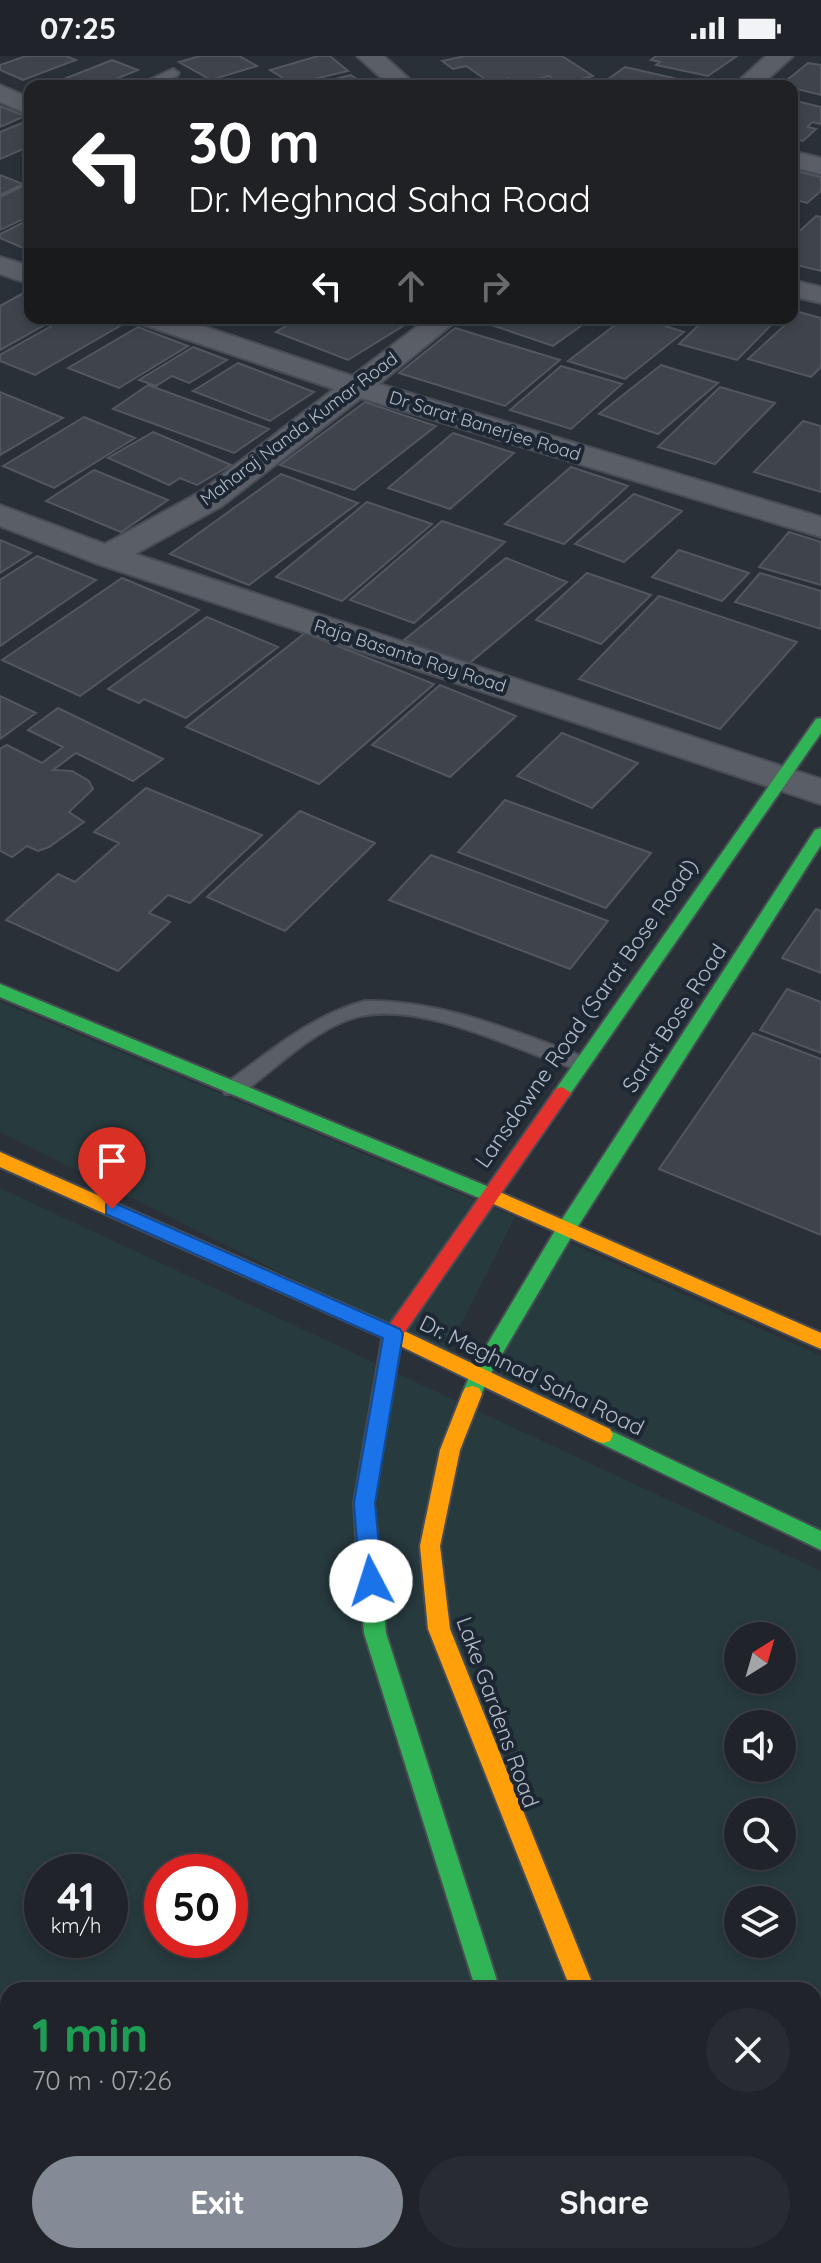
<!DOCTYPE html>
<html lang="en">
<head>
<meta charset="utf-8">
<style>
  :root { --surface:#20242a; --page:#282c32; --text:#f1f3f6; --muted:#a2a4a8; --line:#3d4147; --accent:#848b96 }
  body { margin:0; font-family:Quicksand,sans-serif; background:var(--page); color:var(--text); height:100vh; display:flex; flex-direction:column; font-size:30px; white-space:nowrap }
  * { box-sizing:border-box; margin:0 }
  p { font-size:26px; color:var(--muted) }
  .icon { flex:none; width:44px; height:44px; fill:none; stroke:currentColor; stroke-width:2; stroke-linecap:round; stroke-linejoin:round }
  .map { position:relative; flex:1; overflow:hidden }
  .drawer { position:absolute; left:0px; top:1926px; width:822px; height:282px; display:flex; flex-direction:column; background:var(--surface); border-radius:24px 24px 0 0; box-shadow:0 4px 12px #0003,0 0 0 2px var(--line) }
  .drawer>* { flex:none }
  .hud { position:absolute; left:24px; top:24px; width:774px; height:244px; border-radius:16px; box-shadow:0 4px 12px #0003,0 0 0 2px var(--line); background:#202124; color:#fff; overflow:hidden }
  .needle { width:52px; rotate:37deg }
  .fabs { position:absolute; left:724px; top:1566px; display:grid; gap:16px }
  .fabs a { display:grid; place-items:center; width:72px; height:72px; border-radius:50%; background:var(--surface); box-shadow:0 4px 12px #0003,0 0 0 2px var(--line); font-size:40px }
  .speed { position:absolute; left:24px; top:1798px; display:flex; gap:16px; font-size:40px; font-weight:700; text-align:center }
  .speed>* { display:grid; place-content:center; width:104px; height:104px; border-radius:50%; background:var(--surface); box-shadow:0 4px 12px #0003,0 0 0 2px var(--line); line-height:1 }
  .speed small { font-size:20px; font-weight:400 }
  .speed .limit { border:12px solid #d22; background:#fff; color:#111 }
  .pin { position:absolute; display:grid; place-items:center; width:68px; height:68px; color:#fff; margin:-82px -34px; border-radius:50% 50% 50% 0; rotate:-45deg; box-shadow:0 0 8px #0007 }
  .pin .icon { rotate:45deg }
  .me { position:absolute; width:88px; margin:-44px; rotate:355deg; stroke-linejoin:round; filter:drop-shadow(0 0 6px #0008) }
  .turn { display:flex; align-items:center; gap:28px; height:168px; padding:0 32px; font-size:36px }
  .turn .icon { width:104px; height:104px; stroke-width:2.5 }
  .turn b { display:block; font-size:56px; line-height:68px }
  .lanes { display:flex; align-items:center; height:76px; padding:0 32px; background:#0003; justify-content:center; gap:40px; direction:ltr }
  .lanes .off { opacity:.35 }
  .round { display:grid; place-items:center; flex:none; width:84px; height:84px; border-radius:42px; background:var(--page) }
  .headline { display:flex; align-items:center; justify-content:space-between; height:136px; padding:0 32px }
  h1 { font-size:48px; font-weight:700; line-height:60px; color:#1e9e55 }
  .cta { display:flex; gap:16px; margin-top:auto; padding:16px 32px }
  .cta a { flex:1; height:92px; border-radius:48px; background:var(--accent); color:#fff; font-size:32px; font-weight:700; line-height:92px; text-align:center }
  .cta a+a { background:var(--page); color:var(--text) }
  .status { display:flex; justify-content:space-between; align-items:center; height:56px; padding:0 40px; background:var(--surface); direction:ltr }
  .status svg { height:22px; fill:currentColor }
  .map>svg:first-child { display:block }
  .green { fill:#273a3e; fill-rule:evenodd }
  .building { fill:#3f444c; stroke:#52575f; stroke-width:2 }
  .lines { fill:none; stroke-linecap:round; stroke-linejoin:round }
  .lane-casing { stroke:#484c55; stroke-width:4 }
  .street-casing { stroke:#484c55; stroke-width:4 }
  .fast-casing { stroke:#484c55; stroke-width:4 }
  .slow-casing { stroke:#484c55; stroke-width:4 }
  .jam-casing { stroke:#484c55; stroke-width:4 }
  .lane { fill:#5a5e66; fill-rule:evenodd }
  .street { fill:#5a5e66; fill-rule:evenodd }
  .fast { fill:#30b455; fill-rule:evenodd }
  .slow { fill:#ff9f0a; fill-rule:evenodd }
  .jam { fill:#e5322d; fill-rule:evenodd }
  .route { fill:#1a73e8; stroke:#114b97; stroke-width:2 }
  .labels { text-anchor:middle; stroke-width:8; stroke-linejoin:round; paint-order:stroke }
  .far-street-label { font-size:18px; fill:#b4bcc9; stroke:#1d2633 }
  .street-label { font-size:22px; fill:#b4bcc9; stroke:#1d2633 }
</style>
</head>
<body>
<div class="status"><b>07:25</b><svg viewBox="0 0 49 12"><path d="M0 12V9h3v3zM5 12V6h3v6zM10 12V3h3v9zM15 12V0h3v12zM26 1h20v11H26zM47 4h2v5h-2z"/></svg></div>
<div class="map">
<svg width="821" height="2207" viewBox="0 0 821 2207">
  <rect width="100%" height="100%" fill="#2a3038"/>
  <path class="green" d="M0,946L515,1161L445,1299L0,1076Z
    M0,1132L821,1515V2207H0ZM738,1580H782V1624H738ZM738,1668H782V1712H738ZM738,1756H782V1800H738ZM42,1816H110V1884H42ZM162,1816H230V1884H162ZM738,1844H782V1888H738ZM8,1934H814V2200H8Z
    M552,1179L821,1300V1480L477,1311Z"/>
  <path class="building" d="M26,0H66L76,4L23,24L0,14V9Z
    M200,0H239L257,10L211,24L179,6Z
    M318,0H330L348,15L293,28L270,14Z
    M465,0H562L593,20L560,28L549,20L517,28L509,22L491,27L466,10L453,13L442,5Z
    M656,0H737L708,20L656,9L660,6L651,4Z
    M112,4L138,14L98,30H46Z
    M808,7L821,9V39L781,29Z
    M625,11L708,30H621L604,26Z
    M351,19L365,29L306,30Z
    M792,44L821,51V68L812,66L808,71L816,73L803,85L792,82Z
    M0,50L25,60L0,71Z
    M27,65L30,66V90L0,103V76Z
    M792,114L821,121V135L807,147L792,143Z
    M0,119L23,128L0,139Z
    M27,128L30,160L0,174V141Z
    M816,160L821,161V215L792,208V182Z
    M30,163V195L0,182V178Z
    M29,234L30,262H57L0,294V250Z
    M799,256L821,262V311L811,321L748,303Z
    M66,262H99L120,270L35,319L0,305V299Z
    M299,262H416L348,304L276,276Z
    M471,262H569L585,267L553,290Z
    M624,262H640L684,276L625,323L568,305Z
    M706,262H778L737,304L679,288Z
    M138,271L188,290L119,332L68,312Z
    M455,272L560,304L505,350L399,317Z
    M193,291L227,304L189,327L172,320L156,330L139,324Z
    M238,307L314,336L270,365L193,335Z
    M661,309L718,327L658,378L599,358Z
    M561,310L622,328L571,373L510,354Z
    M148,329L269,373L234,397L113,353Z
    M720,331L775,347L715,408L658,391Z
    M0,336L63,362L0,399Z
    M365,346L436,370L354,434L280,409Z
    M84,361L135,382L54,432L3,410Z
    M803,365L821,370V436L754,416Z
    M153,376L231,409L197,429L180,422L169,429L108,402Z
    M453,377L514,397L450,453L388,432Z
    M571,411L628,430L564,488L505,468Z
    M94,414L168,444L121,476L46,445Z
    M281,418L358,447L249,529L170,498Z
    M634,438L682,455L624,506L575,488Z
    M367,446L432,468L342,545L276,521Z
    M442,465L505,486L414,567L350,544Z
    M789,476L821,486V529L759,511Z
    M0,484L31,497L0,517Z
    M679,494L749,517L722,545L652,521Z
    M37,500L96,524L0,590V524Z
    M506,502L567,526L466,610L404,584Z
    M587,517L651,539L601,588L536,564Z
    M760,517L821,535V573L735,546Z
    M122,522L199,554L80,640L2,604Z
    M659,540L797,586L720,673L579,623Z
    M207,561L278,591L186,662L144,643L139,647L108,633Z
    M305,577L434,628L319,728L186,671Z
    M440,629L516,660L450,721L372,689Z
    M0,640L36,657L0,683Z
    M58,652L163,703L133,725L76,697L53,714L72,715L89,725L93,733L69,756L84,766L49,791L38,795L27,790L12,801L0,795V693L7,689L42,707L63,691L28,674Z
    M562,677L638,707L592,752L517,720Z
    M146,732L262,779L190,847L168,839L149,857L170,866L118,915L6,864L58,818L75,826L119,787L94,776Z
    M505,744L651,797L606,852L458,796Z
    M300,755L375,787L285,875L207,841Z
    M431,799L608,865L570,913L389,844Z
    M816,853L821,855V917L782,902Z
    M787,933L821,946V997L760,974Z
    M753,977L821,1003V1179L659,1113Z"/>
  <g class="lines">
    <defs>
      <path id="lane" d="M173,13L179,17L177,20L152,30H136Z
        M365,945C443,944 515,976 587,1002L591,1007L580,1014C515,996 412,937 345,965C307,980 274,1014 241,1038H225L222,1033L225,1028C271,995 310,960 365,945Z"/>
      <path id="street" d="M357,0H384L417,30H390Z
        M766,0H793L760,30H733Z
        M0,29L30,42V59L0,46Z
        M792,95L821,102V118L792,111Z
        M0,201L30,210V228L0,218Z
        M792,224L821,231V247L792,240Z
        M137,262H179L352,320L428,262H460L379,328L821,461V481L361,342L222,450L135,498L821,723V748L95,507L0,470V449L105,488L200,436L334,333L141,268Z"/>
      <path id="fast" d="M821,662V677L568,1041H556L553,1037L556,1033L816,663Z
        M821,772V789L573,1178L488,1322L479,1344L472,1346L465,1344L462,1338L472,1314L559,1168L815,774Z
        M0,928L501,1136L504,1141L501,1146H489L0,941Z
        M603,1371L821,1475V1494L596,1385L593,1379L596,1373Z
        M369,1500L376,1503L380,1509L386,1577L500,1934H476L364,1577L358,1509L362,1503Z
        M592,2200H618L617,2207H591Z"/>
      <path id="slow" d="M0,1096L400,1273L610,1373L613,1379L610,1385L603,1387L596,1385L386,1283L0,1111Z
        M495,1134L821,1277V1293L489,1146L486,1141L489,1136Z
        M472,1330L479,1332L482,1338L460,1394L440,1490L450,1573L595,1934H571L428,1573L420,1490L440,1394L462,1338L465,1332Z
        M498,2200H524L523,2207H497Z"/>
      <path id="jam" d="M562,1031L571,1037L568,1041L402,1280L374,1447L380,1509L376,1515L369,1518L362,1515L358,1509L354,1447L383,1278L556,1033Z"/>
    </defs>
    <use href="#lane" class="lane-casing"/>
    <use href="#street" class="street-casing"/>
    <use href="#fast" class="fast-casing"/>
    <use href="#slow" class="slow-casing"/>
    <use href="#jam" class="jam-casing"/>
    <use href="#lane" class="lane"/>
    <use href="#street" class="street"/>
    <use href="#fast" class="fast"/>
    <use href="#slow" class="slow"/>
    <use href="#jam" class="jam"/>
  </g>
  <path class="route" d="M112,1146L400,1273L403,1278L375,1447L382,1525L379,1531H363L360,1525L354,1447L383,1282L106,1158V1148Z"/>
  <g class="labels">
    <g class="far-street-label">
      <text transform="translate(485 370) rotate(17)" y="6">Dr Sarat Banerjee Road</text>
      <text transform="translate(299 373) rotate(-37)" y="6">Maharaj Nanda Kumar Road</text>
      <text transform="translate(410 600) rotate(18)" y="6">Raja Basanta Roy Road</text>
    </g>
    <g class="street-label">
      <text transform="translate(586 957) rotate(-55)" y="8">Lansdowne Road (Sarat Bose Road)</text>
      <text transform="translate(674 962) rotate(-57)" y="8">Sarat Bose Road</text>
      <text transform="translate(532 1319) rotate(26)" y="8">Dr. Meghnad Saha Road</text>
      <text transform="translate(498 1656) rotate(70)" y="8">Lake Gardens Road</text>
    </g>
  </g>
</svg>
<div class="fabs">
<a><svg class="needle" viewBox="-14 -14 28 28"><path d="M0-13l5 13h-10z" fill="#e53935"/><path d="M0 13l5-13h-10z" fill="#a2a4a8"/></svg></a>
<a><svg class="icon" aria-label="sound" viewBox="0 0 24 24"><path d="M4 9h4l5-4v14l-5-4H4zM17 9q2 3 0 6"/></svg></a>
<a><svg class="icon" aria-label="search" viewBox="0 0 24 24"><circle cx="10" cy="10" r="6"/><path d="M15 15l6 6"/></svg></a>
<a><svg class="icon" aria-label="layers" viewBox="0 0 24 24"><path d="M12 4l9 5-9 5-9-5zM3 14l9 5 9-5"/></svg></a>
</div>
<div class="speed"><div>41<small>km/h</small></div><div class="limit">50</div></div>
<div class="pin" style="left:112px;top:1153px;background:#d93025"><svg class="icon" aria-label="arrive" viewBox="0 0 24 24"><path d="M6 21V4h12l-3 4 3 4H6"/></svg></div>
<svg class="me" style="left:371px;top:1525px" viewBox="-20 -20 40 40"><circle r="19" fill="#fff"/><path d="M0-13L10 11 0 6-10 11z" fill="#1a73e8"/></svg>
<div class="hud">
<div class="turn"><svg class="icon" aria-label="left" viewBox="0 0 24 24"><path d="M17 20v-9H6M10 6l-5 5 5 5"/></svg><div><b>30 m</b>Dr. Meghnad Saha Road</div></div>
<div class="lanes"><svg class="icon" aria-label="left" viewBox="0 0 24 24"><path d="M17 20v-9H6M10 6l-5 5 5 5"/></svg><svg class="icon off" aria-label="ahead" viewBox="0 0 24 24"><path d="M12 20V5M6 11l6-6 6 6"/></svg><svg class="icon off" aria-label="right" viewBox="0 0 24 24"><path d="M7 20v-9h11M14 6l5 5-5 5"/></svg></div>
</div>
<section class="drawer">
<div class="headline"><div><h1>1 min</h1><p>70 m · 07:26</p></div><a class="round"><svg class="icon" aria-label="close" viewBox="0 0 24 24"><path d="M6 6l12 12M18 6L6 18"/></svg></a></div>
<div class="cta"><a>Exit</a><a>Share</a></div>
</section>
</div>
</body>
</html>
